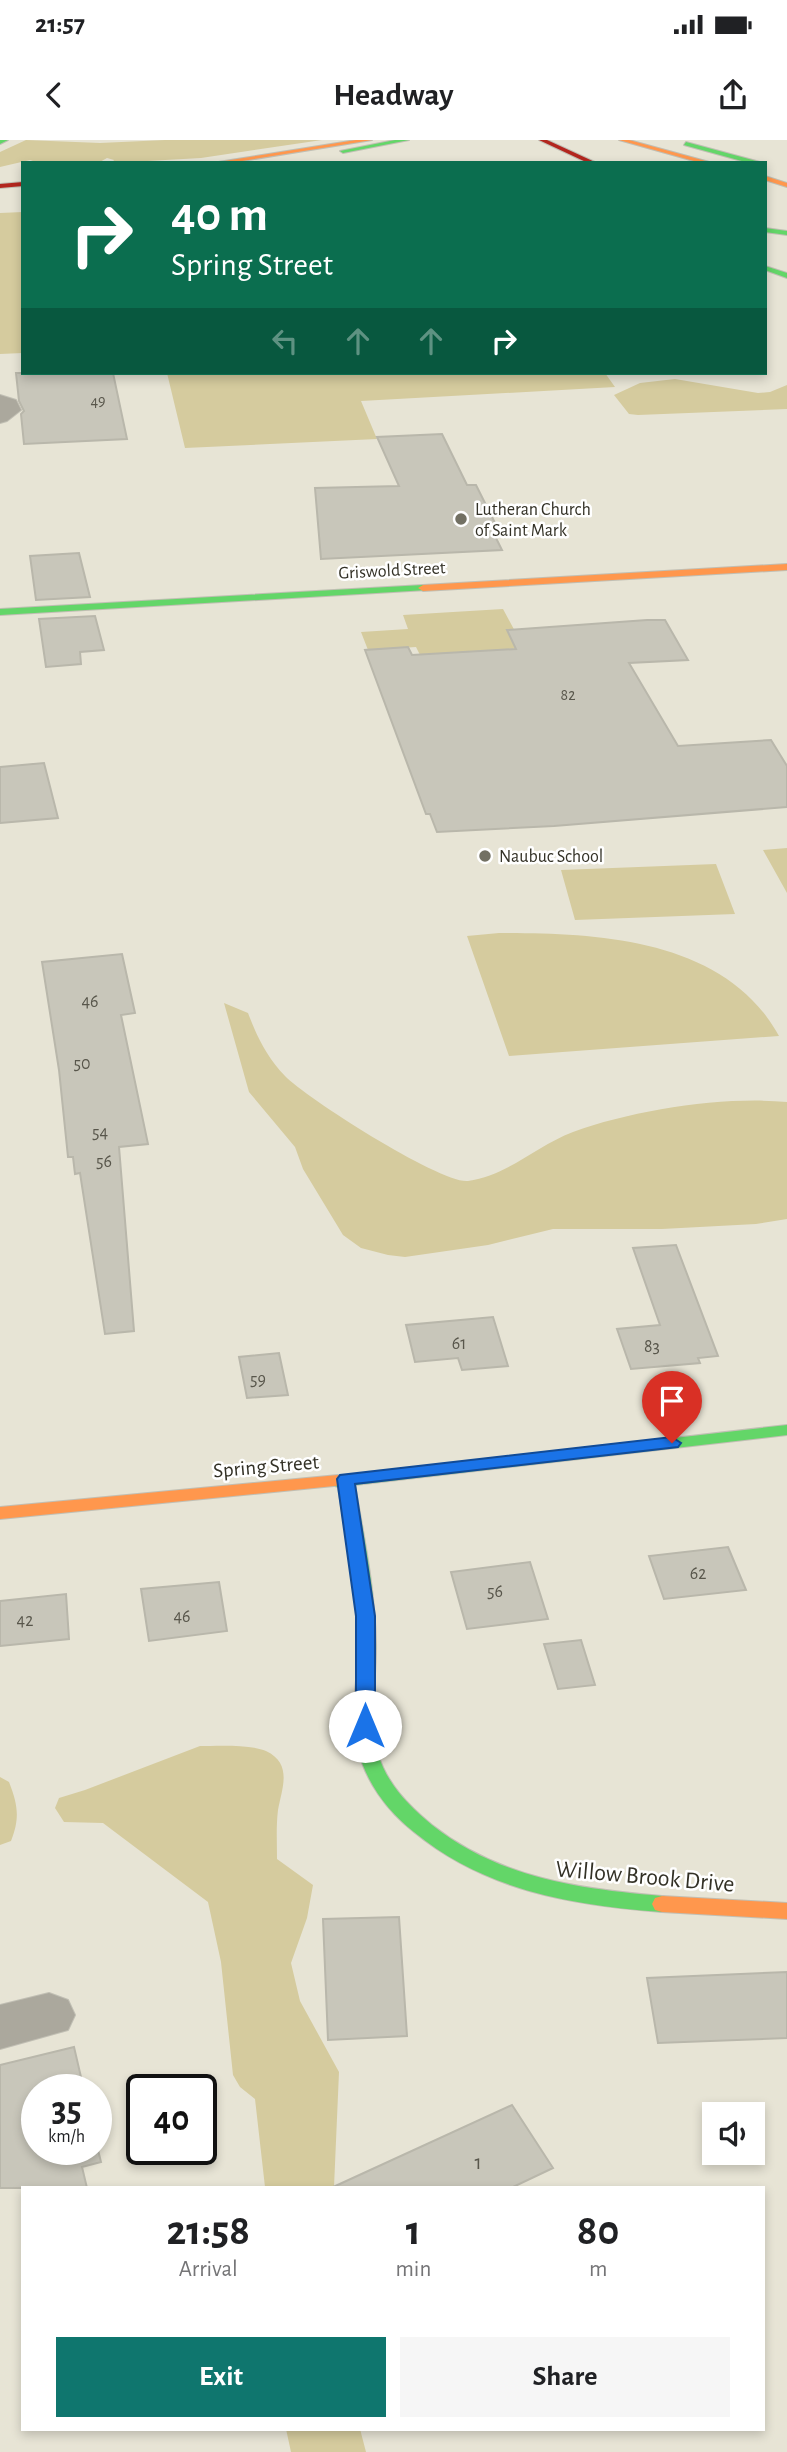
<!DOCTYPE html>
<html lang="en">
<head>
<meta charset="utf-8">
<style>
  :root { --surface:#fff; --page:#f6f6f6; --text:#202124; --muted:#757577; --accent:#0f766e }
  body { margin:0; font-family:"Alegreya Sans",sans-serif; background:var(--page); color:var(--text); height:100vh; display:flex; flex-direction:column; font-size:26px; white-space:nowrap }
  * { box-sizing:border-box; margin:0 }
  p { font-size:23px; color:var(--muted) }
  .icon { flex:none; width:38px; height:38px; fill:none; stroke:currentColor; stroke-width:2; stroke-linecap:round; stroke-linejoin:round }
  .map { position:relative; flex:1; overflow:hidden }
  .details { position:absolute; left:21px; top:2046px; width:744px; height:245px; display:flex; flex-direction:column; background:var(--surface); border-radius:0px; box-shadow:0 4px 10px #0003 }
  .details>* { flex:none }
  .hud { position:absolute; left:21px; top:21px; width:746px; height:214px; border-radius:0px; box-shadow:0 4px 10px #0003; background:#0b6e4f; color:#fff; overflow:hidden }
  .fabs { position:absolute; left:702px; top:1962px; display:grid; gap:14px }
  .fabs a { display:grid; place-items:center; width:63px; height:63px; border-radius:0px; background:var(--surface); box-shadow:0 4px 10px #0003; font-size:35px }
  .speed { position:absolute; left:21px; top:1934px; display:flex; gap:14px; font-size:35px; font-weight:700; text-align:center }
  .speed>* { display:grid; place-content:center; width:91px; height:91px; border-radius:50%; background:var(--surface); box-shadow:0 4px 10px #0003; line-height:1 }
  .speed small { font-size:18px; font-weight:400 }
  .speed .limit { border:4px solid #111; border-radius:10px; background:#fff; color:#111 }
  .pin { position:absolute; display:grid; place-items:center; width:60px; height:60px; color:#fff; margin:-72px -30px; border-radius:50% 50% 50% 0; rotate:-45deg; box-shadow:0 0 7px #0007 }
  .pin .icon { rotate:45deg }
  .me { position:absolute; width:77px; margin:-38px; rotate:0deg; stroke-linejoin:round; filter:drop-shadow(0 0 5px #0008) }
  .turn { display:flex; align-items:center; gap:24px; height:147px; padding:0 35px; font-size:32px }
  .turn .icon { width:91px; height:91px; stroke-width:2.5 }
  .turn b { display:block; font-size:49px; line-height:60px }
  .lanes { display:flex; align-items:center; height:66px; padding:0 35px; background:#0003; justify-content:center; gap:35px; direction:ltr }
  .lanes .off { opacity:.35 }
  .eta { display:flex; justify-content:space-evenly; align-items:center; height:119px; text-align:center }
  .eta b { font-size:42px; font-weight:700; line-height:49px }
  .action { display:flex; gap:14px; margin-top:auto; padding:14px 35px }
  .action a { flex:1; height:80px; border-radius:0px; background:var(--accent); color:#fff; font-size:28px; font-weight:700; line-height:80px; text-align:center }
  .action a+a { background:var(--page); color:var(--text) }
  .status { display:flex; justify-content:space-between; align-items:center; height:49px; padding:0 35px; background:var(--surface); direction:ltr }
  .status svg { height:19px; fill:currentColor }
  header { display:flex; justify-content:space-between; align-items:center; height:91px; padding:0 35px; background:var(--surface); font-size:32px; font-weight:700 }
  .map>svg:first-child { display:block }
  .green { fill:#d5cb9e }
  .building { fill:#c8c6ba; stroke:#b9b7ab; stroke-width:2 }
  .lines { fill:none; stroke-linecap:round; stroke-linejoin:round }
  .street-casing { stroke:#c1bfb4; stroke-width:2 }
  .fast-casing { stroke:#c1bfb4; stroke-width:2 }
  .slow-casing { stroke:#c1bfb4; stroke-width:2 }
  .jam-casing { stroke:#c1bfb4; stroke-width:2 }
  .street { fill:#aba89d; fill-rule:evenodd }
  .fast { fill:#63d668; fill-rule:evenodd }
  .slow { fill:#ff974d; fill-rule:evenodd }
  .jam { fill:#b3261e; fill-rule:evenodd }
  .route { fill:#1a73e8; stroke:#114b97; stroke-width:2 }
  .poi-dot { fill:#727063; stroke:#fff; stroke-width:2.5 }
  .labels { text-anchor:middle; stroke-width:5; stroke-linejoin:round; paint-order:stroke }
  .far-number-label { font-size:16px; fill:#58564b }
  .far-poi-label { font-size:18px; fill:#333126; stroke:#fff; text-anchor:start }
  .far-street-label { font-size:18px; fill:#333126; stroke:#fff }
  .number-label { font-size:18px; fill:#58564b }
  .street-label { font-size:21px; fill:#333126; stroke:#fff }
  .near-number-label { font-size:21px; fill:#58564b }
  .near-street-label { font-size:24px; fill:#333126; stroke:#fff }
</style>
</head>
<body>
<div class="status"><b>21:57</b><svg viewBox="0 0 49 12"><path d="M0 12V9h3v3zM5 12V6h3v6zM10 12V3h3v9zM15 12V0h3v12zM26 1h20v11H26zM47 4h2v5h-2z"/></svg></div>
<header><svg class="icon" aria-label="back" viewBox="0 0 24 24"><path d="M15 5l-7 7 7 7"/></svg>Headway<svg class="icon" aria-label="share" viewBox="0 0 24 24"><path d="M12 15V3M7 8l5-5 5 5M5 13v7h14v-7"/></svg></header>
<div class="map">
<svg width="787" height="2312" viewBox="0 0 787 2312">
  <rect width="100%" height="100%" fill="#e7e4d5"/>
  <path class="green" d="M26,0L100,3L165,0H322L201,18L112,23L114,20L107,18L98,23L70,21L39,23L30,20L0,27V12Z
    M23,72V213L0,214V73Z
    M167,233H605L615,247L361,261L377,299L185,308Z
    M675,239L758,253L770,252L787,245V269L638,275L629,274L614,255L640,243Z
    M503,469L524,508L420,515L416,507L368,510L361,492L408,489L403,475Z
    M787,708V753L763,710Z
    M716,724L735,774L575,780L561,730Z
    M499,793C598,793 725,798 779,896L509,916L467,796Z
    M224,863L248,873C257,897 267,917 285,936C306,958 441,1044 468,1041C507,1036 536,1006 573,992C634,970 723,956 787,962V1079L756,1084L662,1089H553L488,1105L405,1117L388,1115L361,1108L343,1095L303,1029L295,1007L249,952Z
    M200,1606C217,1606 250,1604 266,1611C293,1624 282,1648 278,1670C276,1686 277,1703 277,1719L313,1745L307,1778L291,1823L300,1861L339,1932L334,2047H265L255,1959L240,1947L233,1935L221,1822L208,1762L103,1683L64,1682L55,1668L59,1658L85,1650Z
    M0,1637L9,1642C18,1665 20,1678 11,1701L0,1705Z
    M286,2289H360L366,2312H291Z"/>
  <path class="building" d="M16,233H113L127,299L24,304L21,274L24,271L19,261Z
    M442,294L467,345H476L499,391L493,392L502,410L321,419L315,348L399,346L377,297Z
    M79,413L90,457L36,460L30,416Z
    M95,476L104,510L80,512L81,524L46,527L39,479Z
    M647,480H665L688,520L629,523L678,606L771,600L787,626V667L554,686L437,692L430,674H426L365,510L408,507L412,515L516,509L507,490Z
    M44,623L58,678L0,683V627Z
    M122,814L135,873L121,875L148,1004L119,1007L134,1191L105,1194L80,1033L75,1034L73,1017H68L59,930L42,822Z
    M676,1105L718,1216L698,1218L700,1223L631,1229L617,1189L660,1185L633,1108Z
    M493,1177L508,1226L462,1230L458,1218L415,1222L406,1185Z
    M279,1213L288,1255L247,1258L239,1217Z
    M728,1407L746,1450L664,1459L649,1416Z
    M530,1422L548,1479L467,1489L451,1432Z
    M219,1442L227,1491L149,1501L141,1449Z
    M66,1454L69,1499L0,1506V1461Z
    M581,1500L595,1545L558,1549L544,1504Z
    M399,1777L407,1896L328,1900L323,1779Z
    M787,1832V1898L658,1903L647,1838Z
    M74,1907L84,1950H37V2009H96V2002L101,2022L82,2027L87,2048H0V1925Z
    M512,1965L553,2028L511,2048H331Z"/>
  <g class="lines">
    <defs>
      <path id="street" d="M0,255L16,260L21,270L7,281L0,283Z
        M49,1853L68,1860L75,1875L68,1890L0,1909V1865Z"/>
      <path id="fast" d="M0,0H8L0,4Z
        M395,0H409L343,13L340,11Z
        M686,2L760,22L761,23H749L684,5Z
        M765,88L787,91V95L765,92Z
        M765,126L787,133V138L765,130Z
        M423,445L428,448L427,450L0,475V469Z
        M787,1285V1295L355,1345C364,1397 375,1450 376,1503C377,1540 367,1578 378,1614C387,1644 409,1666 432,1685C499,1738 579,1749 662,1756L669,1758L672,1764L669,1770L662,1772C572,1765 486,1751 414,1692C387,1671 364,1640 357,1605C350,1572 358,1538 358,1505C357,1452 346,1399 338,1347L332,1345L329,1341L332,1337Z"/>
      <path id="slow" d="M356,0H372L230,23H212Z
        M619,0H629L713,23H701Z
        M765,36L787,43V47L765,40Z
        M787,424V430L423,451L418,448L423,445Z
        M338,1335L347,1341L344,1345L0,1379V1367Z
        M662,1756L787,1763V1779L662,1772L655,1770L652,1764L655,1758Z"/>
      <path id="jam" d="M539,0H547L597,23H588Z
        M23,42V46L0,48V44Z"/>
    </defs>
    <use href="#street" class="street-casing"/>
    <use href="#fast" class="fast-casing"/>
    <use href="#slow" class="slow-casing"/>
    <use href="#jam" class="jam-casing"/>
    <use href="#street" class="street"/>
    <use href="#fast" class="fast"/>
    <use href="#slow" class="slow"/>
    <use href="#jam" class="jam"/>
  </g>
  <path class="route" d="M672,1297L681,1303L678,1307L355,1344L375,1476V1586L372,1591H359L356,1586V1476L337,1339L340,1335Z"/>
  <g class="poi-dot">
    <circle cx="461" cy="379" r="7"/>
    <circle cx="485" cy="716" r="7"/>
  </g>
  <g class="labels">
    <g class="far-number-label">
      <text x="98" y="266">49</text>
      <text x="568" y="560">82</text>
    </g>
    <g class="far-poi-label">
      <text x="475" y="375">Lutheran Church<tspan x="475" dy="21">of Saint Mark</tspan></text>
      <text x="499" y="722">Naubuc School</text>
    </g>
    <g class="far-street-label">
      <text transform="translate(392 430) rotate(-3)" y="6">Griswold Street</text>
    </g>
    <g class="number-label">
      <text x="90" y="867">46</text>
      <text x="82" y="929">50</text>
      <text x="100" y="998">54</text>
      <text x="104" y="1027">56</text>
      <text x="459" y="1209">61</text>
      <text x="652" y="1212">83</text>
      <text x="258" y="1245">59</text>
      <text x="698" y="1439">62</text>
      <text x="495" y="1457">56</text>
      <text x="182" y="1482">46</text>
      <text x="25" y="1486">42</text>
    </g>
    <g class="street-label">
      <text transform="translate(266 1326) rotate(-5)" y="7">Spring Street</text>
    </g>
    <g class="near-number-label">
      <text x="478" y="2029">1</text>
    </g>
    <g class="near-street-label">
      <text transform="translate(645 1736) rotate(5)" y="8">Willow Brook Drive</text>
    </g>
  </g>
</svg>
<div class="fabs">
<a><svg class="icon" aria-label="sound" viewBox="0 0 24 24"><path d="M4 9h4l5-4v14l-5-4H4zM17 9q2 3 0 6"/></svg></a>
</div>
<div class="speed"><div>35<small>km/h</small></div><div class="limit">40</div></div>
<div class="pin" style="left:672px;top:1303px;background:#d93025"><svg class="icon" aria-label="arrive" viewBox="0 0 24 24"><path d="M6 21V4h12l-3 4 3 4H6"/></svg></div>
<svg class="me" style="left:365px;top:1586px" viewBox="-20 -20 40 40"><circle r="19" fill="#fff"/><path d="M0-13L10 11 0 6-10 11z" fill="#1a73e8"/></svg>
<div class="hud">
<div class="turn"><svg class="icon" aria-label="right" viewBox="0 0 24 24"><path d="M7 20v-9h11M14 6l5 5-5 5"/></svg><div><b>40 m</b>Spring Street</div></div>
<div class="lanes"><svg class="icon off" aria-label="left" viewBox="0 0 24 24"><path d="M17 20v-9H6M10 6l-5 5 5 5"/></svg><svg class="icon off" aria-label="ahead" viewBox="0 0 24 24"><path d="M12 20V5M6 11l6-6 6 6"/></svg><svg class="icon off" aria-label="ahead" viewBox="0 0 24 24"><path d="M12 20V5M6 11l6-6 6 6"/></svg><svg class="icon" aria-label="right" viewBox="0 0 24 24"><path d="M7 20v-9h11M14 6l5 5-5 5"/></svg></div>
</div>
<section class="details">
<div class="eta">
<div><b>21:58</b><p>Arrival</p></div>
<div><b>1</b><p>min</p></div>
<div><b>80</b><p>m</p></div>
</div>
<div class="action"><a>Exit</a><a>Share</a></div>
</section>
</div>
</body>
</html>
